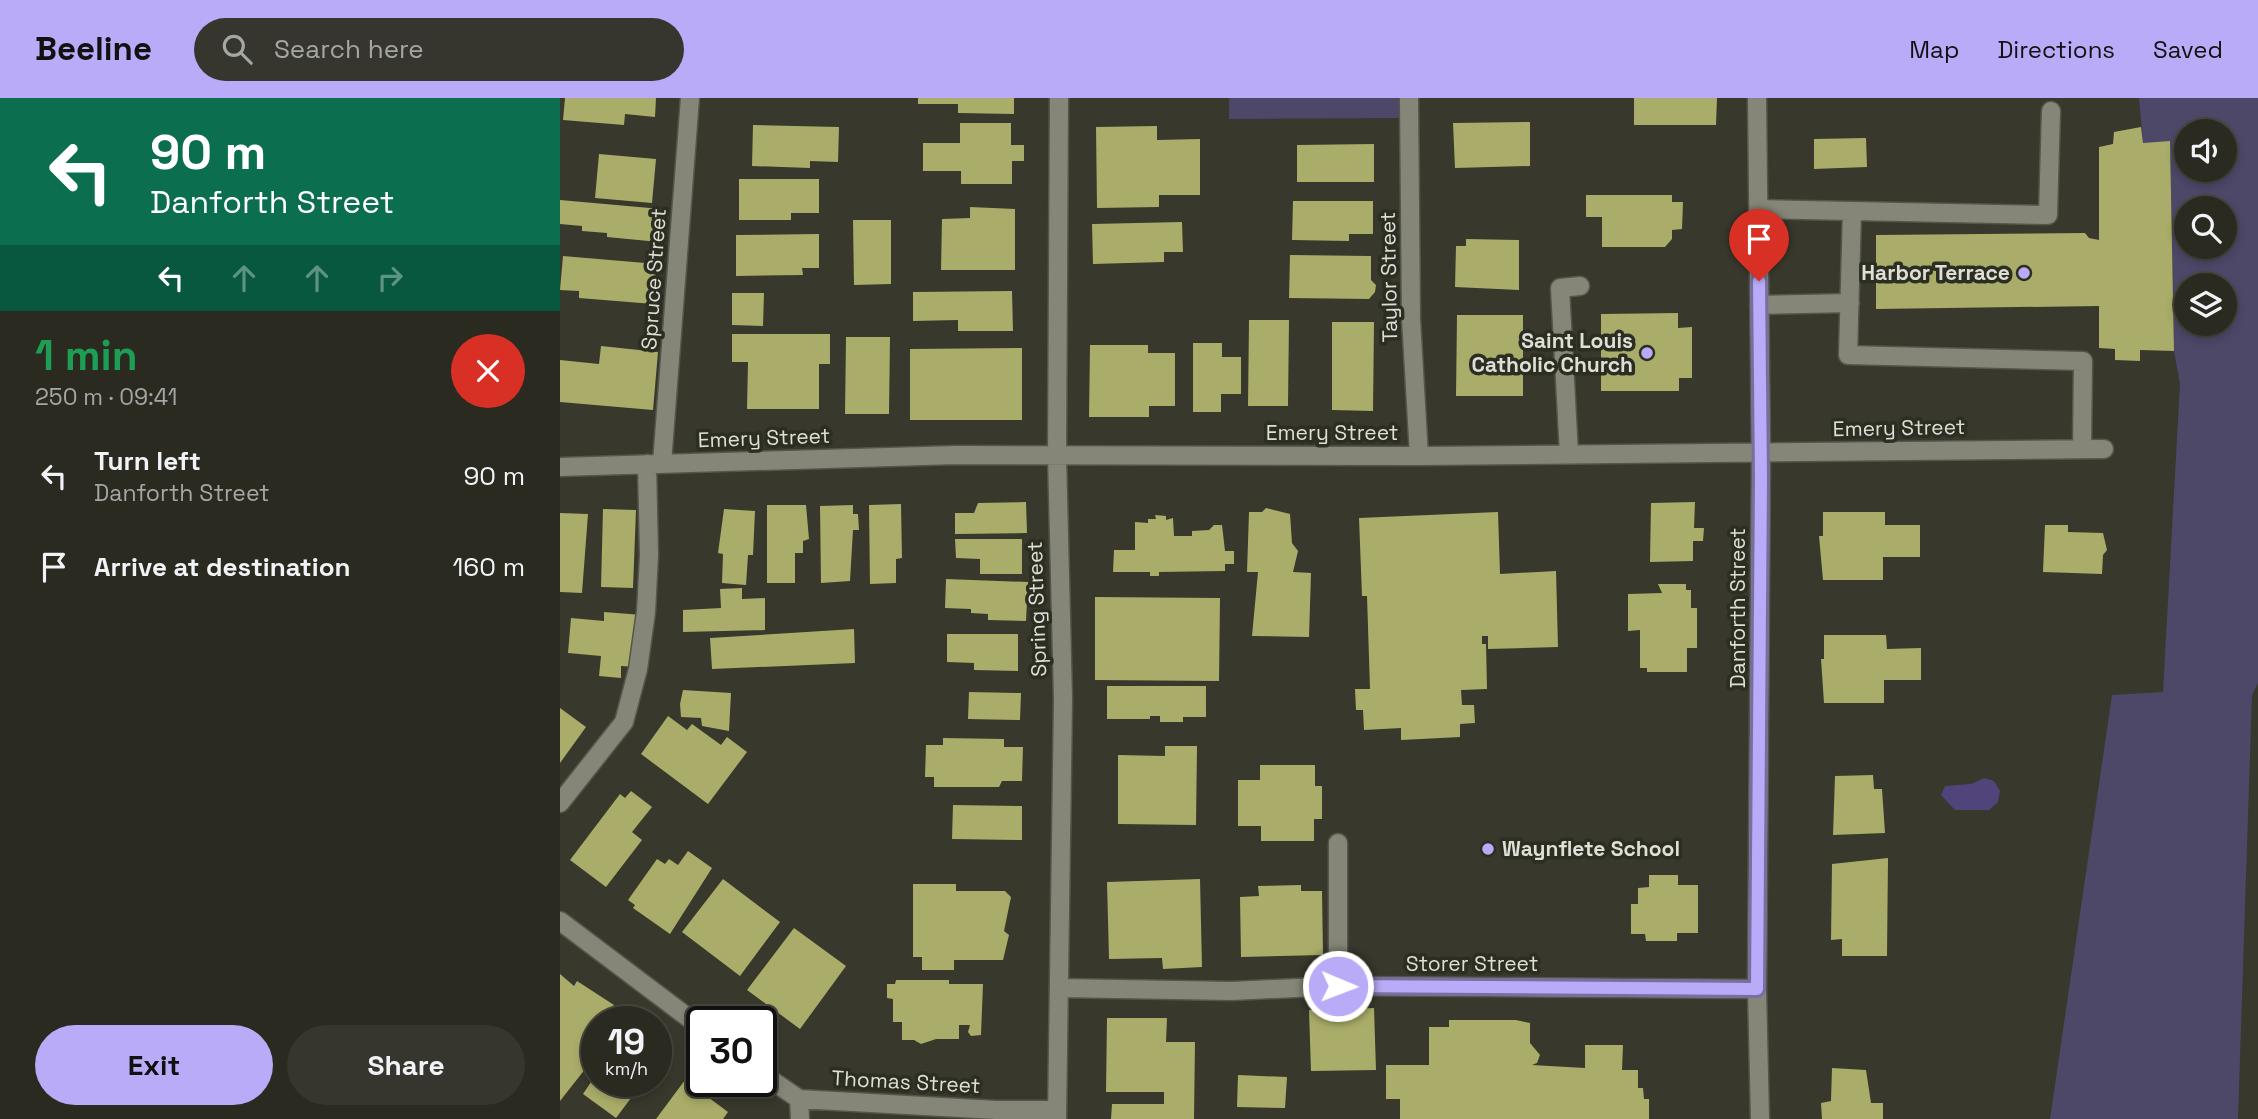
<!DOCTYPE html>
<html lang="en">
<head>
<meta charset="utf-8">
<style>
  :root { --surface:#2a2a21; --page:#36362e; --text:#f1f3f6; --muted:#a5a7a5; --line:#46463f; --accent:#b9abf7 }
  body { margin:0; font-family:"Space Grotesk",sans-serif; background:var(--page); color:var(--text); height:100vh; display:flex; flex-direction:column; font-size:26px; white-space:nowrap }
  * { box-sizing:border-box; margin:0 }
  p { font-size:23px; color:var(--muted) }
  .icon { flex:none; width:38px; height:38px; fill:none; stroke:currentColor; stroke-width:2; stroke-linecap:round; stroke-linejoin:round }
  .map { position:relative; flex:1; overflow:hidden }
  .details { display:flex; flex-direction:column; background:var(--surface); width:560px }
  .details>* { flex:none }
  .guide { background:#0b6e4f; color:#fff; overflow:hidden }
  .tools { position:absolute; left:1614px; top:21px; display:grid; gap:14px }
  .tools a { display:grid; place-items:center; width:63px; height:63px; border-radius:50%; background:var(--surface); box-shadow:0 4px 10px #0003,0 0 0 2px var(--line); font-size:35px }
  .speed { position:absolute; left:21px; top:908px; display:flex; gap:14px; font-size:35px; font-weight:700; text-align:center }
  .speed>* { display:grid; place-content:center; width:91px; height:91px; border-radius:50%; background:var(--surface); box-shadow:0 4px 10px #0003,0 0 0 2px var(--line); line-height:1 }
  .speed small { font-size:18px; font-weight:400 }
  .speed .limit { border:4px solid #111; border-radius:10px; background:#fff; color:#111 }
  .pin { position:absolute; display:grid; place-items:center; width:60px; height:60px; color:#fff; margin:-72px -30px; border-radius:50% 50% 50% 0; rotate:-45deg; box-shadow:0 0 7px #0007 }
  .pin .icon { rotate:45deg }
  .me { position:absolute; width:77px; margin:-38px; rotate:91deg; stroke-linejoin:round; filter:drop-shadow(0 0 5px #0008) }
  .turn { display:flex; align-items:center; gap:24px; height:147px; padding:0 35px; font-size:32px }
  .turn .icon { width:91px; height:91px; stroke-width:2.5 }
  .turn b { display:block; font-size:49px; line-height:60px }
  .lanes { display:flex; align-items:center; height:66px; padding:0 35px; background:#0003; justify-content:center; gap:35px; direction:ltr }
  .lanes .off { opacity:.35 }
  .round { display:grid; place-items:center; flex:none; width:74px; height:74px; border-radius:37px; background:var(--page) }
  .overview { display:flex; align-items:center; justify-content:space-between; height:119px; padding:0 35px }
  h1 { font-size:42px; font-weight:800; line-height:52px; color:#1e9e55 }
  .button { display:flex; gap:14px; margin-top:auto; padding:14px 35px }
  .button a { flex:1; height:80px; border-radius:42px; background:var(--accent); color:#111; font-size:28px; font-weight:800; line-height:80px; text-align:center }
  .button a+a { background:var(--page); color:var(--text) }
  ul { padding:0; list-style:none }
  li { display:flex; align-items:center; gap:21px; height:91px; padding:0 35px }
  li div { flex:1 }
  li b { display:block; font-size:26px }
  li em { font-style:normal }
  header { display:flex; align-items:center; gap:42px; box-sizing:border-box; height:98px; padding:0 35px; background:var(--accent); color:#111 }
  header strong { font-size:33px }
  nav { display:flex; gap:38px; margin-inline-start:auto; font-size:24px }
  .search { width:490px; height:63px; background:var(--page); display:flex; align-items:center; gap:18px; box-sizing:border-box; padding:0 24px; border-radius:38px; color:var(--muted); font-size:26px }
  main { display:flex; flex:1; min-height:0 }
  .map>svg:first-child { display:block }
  .green { fill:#4d4768; fill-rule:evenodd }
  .water { fill:#50447a }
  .building { fill:#aaad69 }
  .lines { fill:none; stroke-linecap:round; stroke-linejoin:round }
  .minor-casing { stroke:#54554b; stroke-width:21 }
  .minor { stroke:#858678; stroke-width:18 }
  .route-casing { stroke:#786fa1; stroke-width:18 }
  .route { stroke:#b9abf7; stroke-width:12 }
  .poi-dot { fill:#b9abf7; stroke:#2d2e22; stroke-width:2.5 }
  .labels { text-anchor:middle; stroke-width:7; stroke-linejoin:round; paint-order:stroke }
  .poi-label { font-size:21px; font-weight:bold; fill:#dedfd7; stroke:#2d2e22; text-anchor:end }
  .street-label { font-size:21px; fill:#dedfd7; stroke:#2d2e22 }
</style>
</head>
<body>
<header>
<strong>Beeline</strong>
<div class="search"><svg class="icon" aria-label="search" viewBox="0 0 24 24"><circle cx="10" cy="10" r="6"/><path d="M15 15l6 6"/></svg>Search here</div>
<nav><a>Map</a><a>Directions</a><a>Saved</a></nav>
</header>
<main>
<section class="details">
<div class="guide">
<div class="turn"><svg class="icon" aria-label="left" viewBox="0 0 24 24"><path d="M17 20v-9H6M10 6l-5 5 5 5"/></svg><div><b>90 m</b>Danforth Street</div></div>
<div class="lanes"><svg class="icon" aria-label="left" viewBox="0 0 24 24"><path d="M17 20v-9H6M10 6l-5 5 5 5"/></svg><svg class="icon off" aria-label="ahead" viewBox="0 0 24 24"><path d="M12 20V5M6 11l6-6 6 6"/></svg><svg class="icon off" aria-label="ahead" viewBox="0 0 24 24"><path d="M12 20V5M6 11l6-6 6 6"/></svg><svg class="icon off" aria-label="right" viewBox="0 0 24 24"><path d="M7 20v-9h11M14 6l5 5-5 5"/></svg></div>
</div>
<div class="overview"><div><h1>1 min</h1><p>250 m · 09:41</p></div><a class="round" style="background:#d93025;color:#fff"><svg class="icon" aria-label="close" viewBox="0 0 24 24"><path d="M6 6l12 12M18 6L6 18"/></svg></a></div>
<ul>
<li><svg class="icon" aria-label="left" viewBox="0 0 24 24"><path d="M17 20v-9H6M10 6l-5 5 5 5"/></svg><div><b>Turn left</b><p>Danforth Street</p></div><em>90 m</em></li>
<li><svg class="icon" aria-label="arrive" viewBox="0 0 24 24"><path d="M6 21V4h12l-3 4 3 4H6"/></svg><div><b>Arrive at destination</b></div><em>160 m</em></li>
</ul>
<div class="button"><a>Exit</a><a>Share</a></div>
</section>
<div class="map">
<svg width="1698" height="1021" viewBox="0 0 1698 1021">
  <rect width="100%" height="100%" fill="#38382c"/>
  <path class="green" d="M669,0H849V20L669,21Z
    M1579,0H1698V585L1692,597L1678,1021H1490L1552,597L1603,594L1620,286L1614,253L1610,44L1583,45ZM1626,33H1664V72H1626ZM1626,110H1664V149H1626ZM1626,187H1664V226H1626Z"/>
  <path class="water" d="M1424,680L1434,683L1440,693L1438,704L1429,712H1395L1381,697L1385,688L1411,686Z"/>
  <path class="building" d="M5,0H96L95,19L65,16L64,27L3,22Z
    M358,0H454V16L398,15V6H358Z
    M1074,0H1157L1156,27H1074Z
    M970,24V68L895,70L893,25Z
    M400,25H451V47H464V63H452V86H401V73H363V45H400Z
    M193,27L279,29L278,64L250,63V70L192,68Z
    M597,28V42L640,41V97H599V109L537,110L536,29Z
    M1581,29L1583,45L1610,43L1614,253L1580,252V263L1555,262V251L1539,250V208L1316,211V137L1525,135L1529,140L1539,142V49L1553,46L1554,34Z
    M1306,40L1307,69L1254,71V41Z
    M814,46V84H737V47Z
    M39,56L96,61L92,105L35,100Z
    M179,81H259V115H231V122H179Z
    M1026,97H1112V104H1123L1122,131L1112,132V141L1105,149H1042V119H1026Z
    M0,102L101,111L99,144L47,139V135L22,133V128L0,126Z
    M733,103H813V136H789V143L732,142Z
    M410,109L455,111V172H381L382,121L410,120Z
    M293,122H331V186L294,187Z
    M622,124L623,154H604V164L533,166L532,126Z
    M259,136V170H242L243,177L176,178V137Z
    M906,141L959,142V192L895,189L896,148H906Z
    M730,157L811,158V182L816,187L815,194L809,201L729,200Z
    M3,158L97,166L93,206L19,200V193L0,192Z
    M452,193L453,233H398V222L353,223V194Z
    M172,195H204L203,228L172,227Z
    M1118,215V230L1132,229V280H1119V293H1041V216Z
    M897,217H963V298H896Z
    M689,222H729L728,308H688Z
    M772,224H814L813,313L772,312Z
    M172,236H270V266H259V311H187L188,264H172Z
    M286,239H330L329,316H285Z
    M633,245H662V259H681V296H661V314H633Z
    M530,247H588V255H615V308H589V319H529Z
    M41,248L98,254L93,312L0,304V262L39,266Z
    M462,250V322H350V251Z
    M466,404L467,435L395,436V415H414L418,405Z
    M1135,404L1134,430H1144L1143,443H1133V463L1090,464L1091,405Z
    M341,406L342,460L336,461V485L310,486L309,407Z
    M207,407H246L249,441L243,443V455H235V485H207Z
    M293,407V416H298L299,432H293L290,483L261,485L260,408Z
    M706,410L730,416L732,445L738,453L733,474L751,475L749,539L692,538L698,474H687L689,414H702Z
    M43,411L76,412L73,490L41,489Z
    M164,411L195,413L193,457H188L186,487L162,485L163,456L158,455Z
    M938,414L940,476L996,473L998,549L928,551V538H922V546H926L927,591L901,592L902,607H914L915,625L900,626V639L841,642V630L804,632L803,612H796L795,591H810L807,498H802L799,420Z
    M1263,414H1325V427H1360V459H1323V482H1263L1259,438H1263Z
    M0,415L28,416L22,495L0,494Z
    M595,417L606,418V422L613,420L614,438H632V433L649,432L654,427H662L665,453H674V466H665V473L599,474V478H590V474H553L554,452H575V424L588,425V421H596Z
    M1485,427H1508V434L1543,435L1547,452L1543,457L1542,476L1483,474Z
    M395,441H462V476H420V461L396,460Z
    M386,481L468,484L466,523L428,522V516L411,515V511L385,510Z
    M1098,486H1126V492H1131V510H1137V550H1127V574H1087V570H1080V532L1068,533V496L1102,495Z
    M182,490V501L205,500V532L123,534V512L161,510L160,491Z
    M535,499L660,500L659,583L535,582Z
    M44,514L82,517L77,569L61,568V580L39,578L41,558L8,555L11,520L44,523Z
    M294,531L295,565L152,571L150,540Z
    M387,536H458V573L414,572V565L387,564Z
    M1264,537H1326L1327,551L1361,550V582H1324V605H1264L1261,561H1264Z
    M547,588H646V619H623V624H600V618H590V621H547Z
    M123,592L171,595L169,633L142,628L141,620L121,619L120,606Z
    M409,594L461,595L460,622L408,621Z
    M0,610L26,629L0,665Z
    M108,618L127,632L132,626L161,647L167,639L187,654L148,706L81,656Z
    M383,640L444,641V649H463L462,683H442L439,689H374V679H365L366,647H383Z
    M605,648H637L636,727L558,726V657L605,658Z
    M700,667H755V688H762V721H754V743H701V728H678V682H700Z
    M1313,677L1314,691H1322L1325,735L1273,737L1275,678Z
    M71,693L92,709L72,734L82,742L46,789L10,762L60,696L65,700Z
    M393,707L462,708V742L392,741Z
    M128,753L152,770L110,836L73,810L75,807L68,802L97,761L105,766L109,761L118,767Z
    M1328,760L1327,858H1282V841L1271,842L1272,766Z
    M1089,777H1118V787H1138V835H1117V843H1086L1085,836H1071V806H1078V790L1089,789Z
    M163,781L220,824L180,878L122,834Z
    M640,781L642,869L603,871L602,860L549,861L547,784Z
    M353,786H396V793H445L451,799L444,833L449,837L443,862H394V872H362V859H353Z
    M741,787V793H762L763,857L681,859L680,799L699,798L698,788Z
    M234,830L286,868L240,931L187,892Z
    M0,876L14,888L17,883L54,907L41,924H37V930L19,955L26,970L0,1003Z
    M336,882H389V886H423L421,937L411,938L408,934L410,927H399V941H376L361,946L354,942H342V924H333V901L327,900V886H335Z
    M814,910L816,972L751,973L749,912Z
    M547,920H607L606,944H635L634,1021H551L552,1006H604V994H546Z
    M889,922H956L970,925V945L980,957L977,965L972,967L1025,970V947H1063L1062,972H1078V990H1083L1084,1001H1089V1021H840V1001H826V967H869V929H889Z
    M37,966V984H83L56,1020L23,996L31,984L28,979Z
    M1272,970L1306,972L1311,1005H1323V1021H1262L1261,1005L1271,1003Z
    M678,977L727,979L725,1010L677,1009Z
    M125,982L168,1014L163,1021H96Z"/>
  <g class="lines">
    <defs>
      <path id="minor" d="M849,0L851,221L859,358
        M1197,0L1201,354L1197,891L1200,1021
        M1198,111L1488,117L1491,13
        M1292,113L1288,257L1523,263L1522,351
        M1199,207L1290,205
        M1009,356L1000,190L1020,188
        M102,365L130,0
        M0,369L396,357L859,358L1544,351
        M0,705L64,624L78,571L86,514L89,457L87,366
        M0,823L142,930
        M778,888V745
        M500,890L672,893L778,888L1197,891
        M201,975L239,1001L436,1012H497
        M239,1001L240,1021
        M497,1021L503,601L497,357L499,0"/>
    </defs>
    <use href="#minor" class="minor-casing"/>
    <use href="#minor" class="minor"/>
  </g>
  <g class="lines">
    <defs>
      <path id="route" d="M778,888L1197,891L1201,381L1199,183"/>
    </defs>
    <use href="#route" class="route-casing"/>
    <use href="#route" class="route"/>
  </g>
  <g class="poi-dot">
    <circle cx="1464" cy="175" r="7"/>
    <circle cx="1087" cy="255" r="7"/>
    <circle cx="928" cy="751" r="7"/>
  </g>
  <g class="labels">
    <g class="poi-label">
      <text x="1450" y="182">Harbor Terrace</text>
      <text x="1073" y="250">Saint Louis<tspan x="1073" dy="24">Catholic Church</tspan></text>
      <text x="942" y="758" text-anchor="start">Waynflete School</text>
    </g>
    <g class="street-label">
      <text transform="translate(829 179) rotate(-91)" y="7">Taylor Street</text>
      <text transform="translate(94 181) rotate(-86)" y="7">Spruce Street</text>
      <text transform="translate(1339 330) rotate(-1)" y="7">Emery Street</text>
      <text x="772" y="342">Emery Street</text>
      <text transform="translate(204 340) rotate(-2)" y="7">Emery Street</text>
      <text transform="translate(1178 510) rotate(-90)" y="7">Danforth Street</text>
      <text transform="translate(477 511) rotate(-92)" y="7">Spring Street</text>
      <text x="912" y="873">Storer Street</text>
      <text transform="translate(346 984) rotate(3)" y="7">Thomas Street</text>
    </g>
  </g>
</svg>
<div class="tools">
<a><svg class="icon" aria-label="sound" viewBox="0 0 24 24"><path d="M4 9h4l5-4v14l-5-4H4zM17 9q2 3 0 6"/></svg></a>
<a><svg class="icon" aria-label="search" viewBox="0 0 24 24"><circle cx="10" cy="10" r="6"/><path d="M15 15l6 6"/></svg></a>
<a><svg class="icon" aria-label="layers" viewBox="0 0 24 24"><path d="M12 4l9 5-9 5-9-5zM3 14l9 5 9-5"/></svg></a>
</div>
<div class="speed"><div>19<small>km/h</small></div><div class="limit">30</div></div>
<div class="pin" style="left:1199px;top:183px;background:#d93025"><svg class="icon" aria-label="arrive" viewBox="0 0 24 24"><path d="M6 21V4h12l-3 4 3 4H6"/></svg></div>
<svg class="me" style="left:778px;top:888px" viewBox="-20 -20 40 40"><circle r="17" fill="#b9abf7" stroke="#fff" stroke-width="3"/><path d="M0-11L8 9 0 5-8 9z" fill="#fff"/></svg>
</div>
</main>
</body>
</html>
